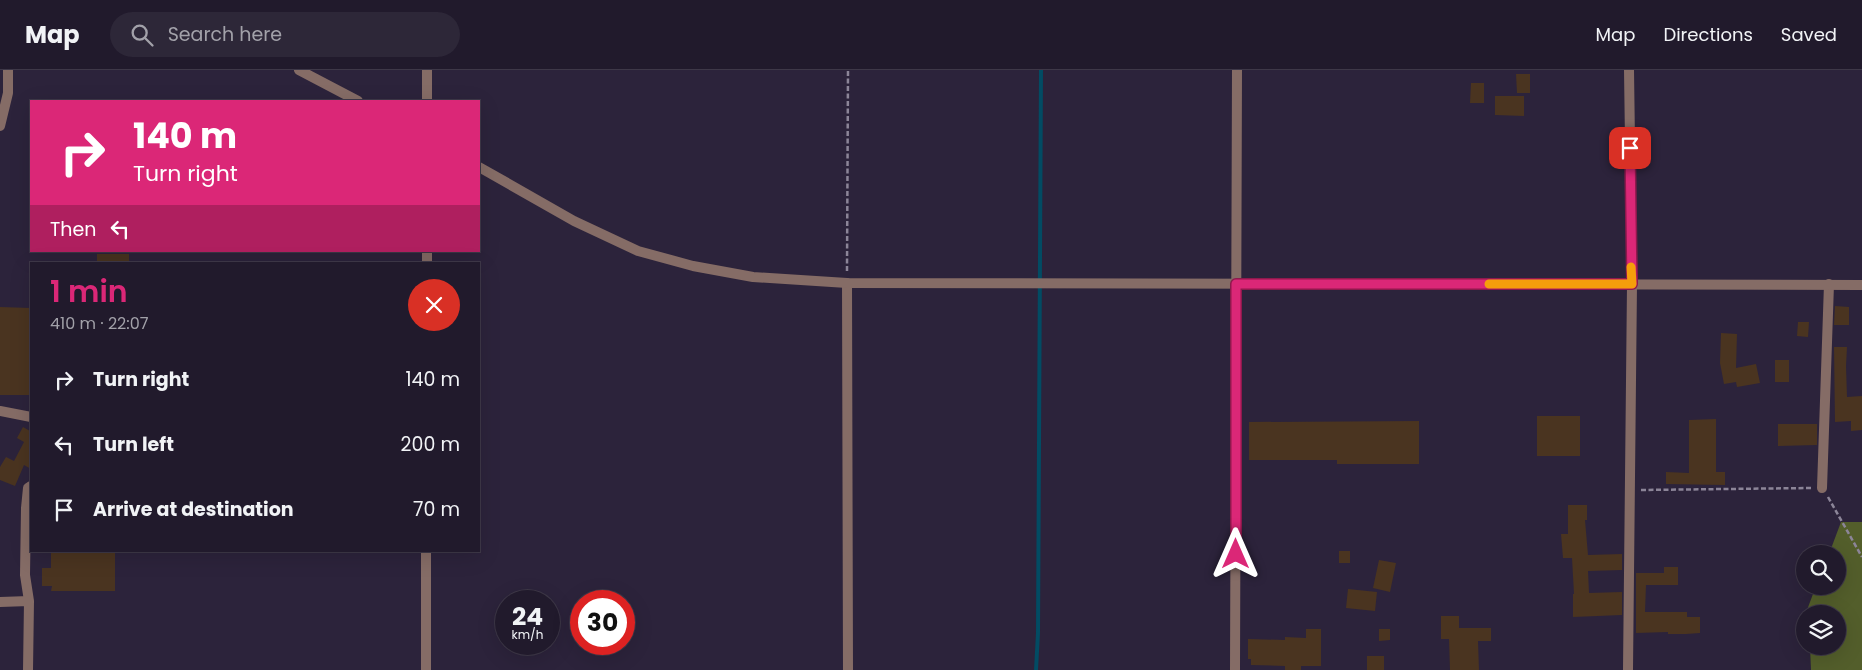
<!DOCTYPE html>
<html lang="en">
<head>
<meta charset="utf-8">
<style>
  :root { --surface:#211a2c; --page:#2d2738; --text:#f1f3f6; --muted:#a2a1a9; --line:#3e3848; --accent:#db2777 }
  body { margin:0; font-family:Poppins,sans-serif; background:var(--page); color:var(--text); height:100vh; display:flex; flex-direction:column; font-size:19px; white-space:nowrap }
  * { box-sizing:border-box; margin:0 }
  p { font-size:16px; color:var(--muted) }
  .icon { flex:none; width:28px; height:28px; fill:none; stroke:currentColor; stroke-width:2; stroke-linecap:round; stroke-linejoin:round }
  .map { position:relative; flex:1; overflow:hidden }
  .details { position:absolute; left:30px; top:192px; width:450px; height:290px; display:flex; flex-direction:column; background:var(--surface); border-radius:0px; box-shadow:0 5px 20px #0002,0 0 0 1px var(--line) }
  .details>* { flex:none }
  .guide { position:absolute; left:30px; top:30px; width:450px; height:152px; border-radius:0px; box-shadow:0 5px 20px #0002,0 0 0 1px var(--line); background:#db2777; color:#fff; overflow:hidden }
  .tools { position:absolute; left:1796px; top:475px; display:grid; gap:10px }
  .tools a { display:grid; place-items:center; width:50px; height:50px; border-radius:50%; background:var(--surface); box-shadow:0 5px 20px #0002,0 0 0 1px var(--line); font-size:25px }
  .speed { position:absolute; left:495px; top:520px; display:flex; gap:10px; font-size:25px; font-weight:700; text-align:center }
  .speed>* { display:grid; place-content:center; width:65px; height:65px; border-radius:50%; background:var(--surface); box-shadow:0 5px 20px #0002,0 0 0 1px var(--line); line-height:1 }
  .speed small { font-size:12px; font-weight:400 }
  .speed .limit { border:8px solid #d22; background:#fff; color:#111 }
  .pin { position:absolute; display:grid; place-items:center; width:42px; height:42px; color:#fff; margin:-21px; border-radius:10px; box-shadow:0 2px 8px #0006 }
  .me { position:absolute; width:55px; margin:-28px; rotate:0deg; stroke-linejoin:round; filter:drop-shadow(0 0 4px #0008) }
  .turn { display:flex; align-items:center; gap:18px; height:105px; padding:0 20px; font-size:22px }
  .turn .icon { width:65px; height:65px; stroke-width:2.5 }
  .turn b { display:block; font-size:35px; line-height:42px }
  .then { display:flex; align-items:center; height:48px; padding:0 20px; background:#0003; gap:10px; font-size:19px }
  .round { display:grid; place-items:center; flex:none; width:52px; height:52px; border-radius:26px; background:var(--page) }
  .headline { display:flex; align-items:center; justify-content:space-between; height:85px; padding:0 20px }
  h1 { font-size:30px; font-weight:600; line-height:38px; color:var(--accent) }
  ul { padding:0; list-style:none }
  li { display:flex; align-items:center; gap:15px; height:65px; padding:0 20px }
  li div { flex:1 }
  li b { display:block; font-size:19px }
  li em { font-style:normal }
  header { display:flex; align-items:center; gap:30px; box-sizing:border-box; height:70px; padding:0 25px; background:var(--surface); border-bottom:1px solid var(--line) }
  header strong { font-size:24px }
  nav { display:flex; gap:28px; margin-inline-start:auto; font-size:18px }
  .search { width:350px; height:45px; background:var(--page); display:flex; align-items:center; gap:12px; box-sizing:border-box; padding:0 18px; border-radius:28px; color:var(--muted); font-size:19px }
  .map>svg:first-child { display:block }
  .forest { fill:#535e2b }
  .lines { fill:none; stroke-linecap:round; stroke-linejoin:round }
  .stream { stroke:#024b63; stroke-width:4 }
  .building { fill:#4a3420 }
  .path { stroke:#8c8598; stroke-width:2.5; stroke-dasharray:5 2.5; stroke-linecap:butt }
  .minor { stroke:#856c66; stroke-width:10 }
  .tertiary { stroke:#856c66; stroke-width:10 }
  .route-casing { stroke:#8e194d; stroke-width:12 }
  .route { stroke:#db2777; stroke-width:9 }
  .slow { stroke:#f59e0b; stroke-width:9 }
</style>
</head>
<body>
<header>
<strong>Map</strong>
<div class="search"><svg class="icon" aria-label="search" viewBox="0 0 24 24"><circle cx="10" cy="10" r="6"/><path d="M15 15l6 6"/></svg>Search here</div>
<nav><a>Map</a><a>Directions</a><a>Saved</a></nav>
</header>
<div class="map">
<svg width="1862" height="600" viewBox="0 0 1862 600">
  <rect width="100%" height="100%" fill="#2c233b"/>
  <path class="forest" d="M1841,452H1862V600H1811L1810,576H1838V544H1808L1807,540L1816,516H1838V484H1829Z"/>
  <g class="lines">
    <path class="stream" d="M1036,600L1038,563L1041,0"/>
  </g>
  <path class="building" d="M1516,4H1530V23H1517Z
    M1471,13H1484V33H1470Z
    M1495,26H1524V46L1495,45Z
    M97,184H129V194H97Z
    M1835,236L1849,237V255H1834Z
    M0,237L31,238V325H0Z
    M1798,252H1809L1808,267L1797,266Z
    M1721,263L1737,264L1736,298L1756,294L1760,313L1737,317L1736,312L1724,314L1720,293Z
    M1834,277H1847L1846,296L1847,327L1862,326V360L1851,361V351L1835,352Z
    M1775,290H1789V312H1775Z
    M1537,346H1580V386H1537Z
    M1716,349V402H1725V415L1666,414V402L1689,403V350Z
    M1419,351V394H1337V390H1249V352Z
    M1778,354H1817V375L1778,376Z
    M23,357L30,361L31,358V399L24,395L15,416L0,410V397L6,387L14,391L24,372L17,368Z
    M1568,435H1587V450H1585L1588,485L1622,484V500L1588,501L1589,523L1622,522V545L1573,547V524H1574L1572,488H1563L1561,464H1568Z
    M51,481H115V521H51L52,516H42V498H51Z
    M1339,481H1350V493H1339Z
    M1379,490L1396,493L1390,522L1373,518Z
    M1664,497H1678V515H1646L1645,542H1687V547H1700V563L1686,564H1668V562L1636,563V503H1664Z
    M1348,519L1377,522L1375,541L1346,538Z
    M1441,546H1459V558H1491V571H1478L1479,600H1450L1449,569H1441Z
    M1306,559H1321V596H1301V600H1285V596L1251,595V589H1248V569L1285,570V567L1306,568Z
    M1379,559H1390V570L1379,571Z
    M1367,586H1384V600H1367Z"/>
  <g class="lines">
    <path class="path" d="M847,201L848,0
      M1641,420L1811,418
      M1828,427L1862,487"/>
    <path class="minor" d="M427,31V0
      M0,56L8,23V0
      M427,194V181
      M847,213L848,600
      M0,341L31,347
      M1822,418L1829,214
      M0,532L29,531
      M28,600L29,531L25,505L26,438L28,418L31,416
      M426,600V481
      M1235,600L1237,0
      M1628,600L1632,214L1629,0"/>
    <path class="tertiary" d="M299,0L358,31
      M479,97L574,151L638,181L693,196L753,207L847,213L1862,215"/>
  </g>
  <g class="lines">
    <defs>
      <path id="route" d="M1236,484V214H1632L1630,78"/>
    </defs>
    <use href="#route" class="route-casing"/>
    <use href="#route" class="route"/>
    <path class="slow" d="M1489,214H1632L1631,197"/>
  </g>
</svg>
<div class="tools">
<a><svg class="icon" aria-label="search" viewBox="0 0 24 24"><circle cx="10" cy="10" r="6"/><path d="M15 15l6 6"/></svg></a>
<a><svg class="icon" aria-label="layers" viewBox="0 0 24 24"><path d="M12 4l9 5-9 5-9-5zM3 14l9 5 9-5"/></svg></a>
</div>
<div class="speed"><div>24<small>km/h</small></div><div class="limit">30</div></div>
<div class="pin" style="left:1630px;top:78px;background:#d93025"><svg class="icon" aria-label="arrive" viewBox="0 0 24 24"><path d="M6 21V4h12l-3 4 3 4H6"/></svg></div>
<svg class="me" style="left:1236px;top:484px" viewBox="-20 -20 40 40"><path d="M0-17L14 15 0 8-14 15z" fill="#db2777" stroke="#fff" stroke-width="4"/></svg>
<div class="guide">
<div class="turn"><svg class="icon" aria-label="right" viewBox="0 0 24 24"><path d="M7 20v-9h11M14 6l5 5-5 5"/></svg><div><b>140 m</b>Turn right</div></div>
<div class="then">Then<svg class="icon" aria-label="left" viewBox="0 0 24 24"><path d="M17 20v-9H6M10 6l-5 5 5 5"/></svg></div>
</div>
<section class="details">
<div class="headline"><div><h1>1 min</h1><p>410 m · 22:07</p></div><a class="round" style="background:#d93025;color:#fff"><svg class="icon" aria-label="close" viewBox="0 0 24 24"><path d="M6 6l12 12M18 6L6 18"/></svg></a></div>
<ul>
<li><svg class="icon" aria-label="right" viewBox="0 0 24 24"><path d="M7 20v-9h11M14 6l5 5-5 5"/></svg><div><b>Turn right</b></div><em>140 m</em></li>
<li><svg class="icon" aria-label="left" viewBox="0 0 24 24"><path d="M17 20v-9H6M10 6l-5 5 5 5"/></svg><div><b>Turn left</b></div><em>200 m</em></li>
<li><svg class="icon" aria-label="arrive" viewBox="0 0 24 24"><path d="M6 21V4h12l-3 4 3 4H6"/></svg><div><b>Arrive at destination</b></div><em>70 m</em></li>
</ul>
</section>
</div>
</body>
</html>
